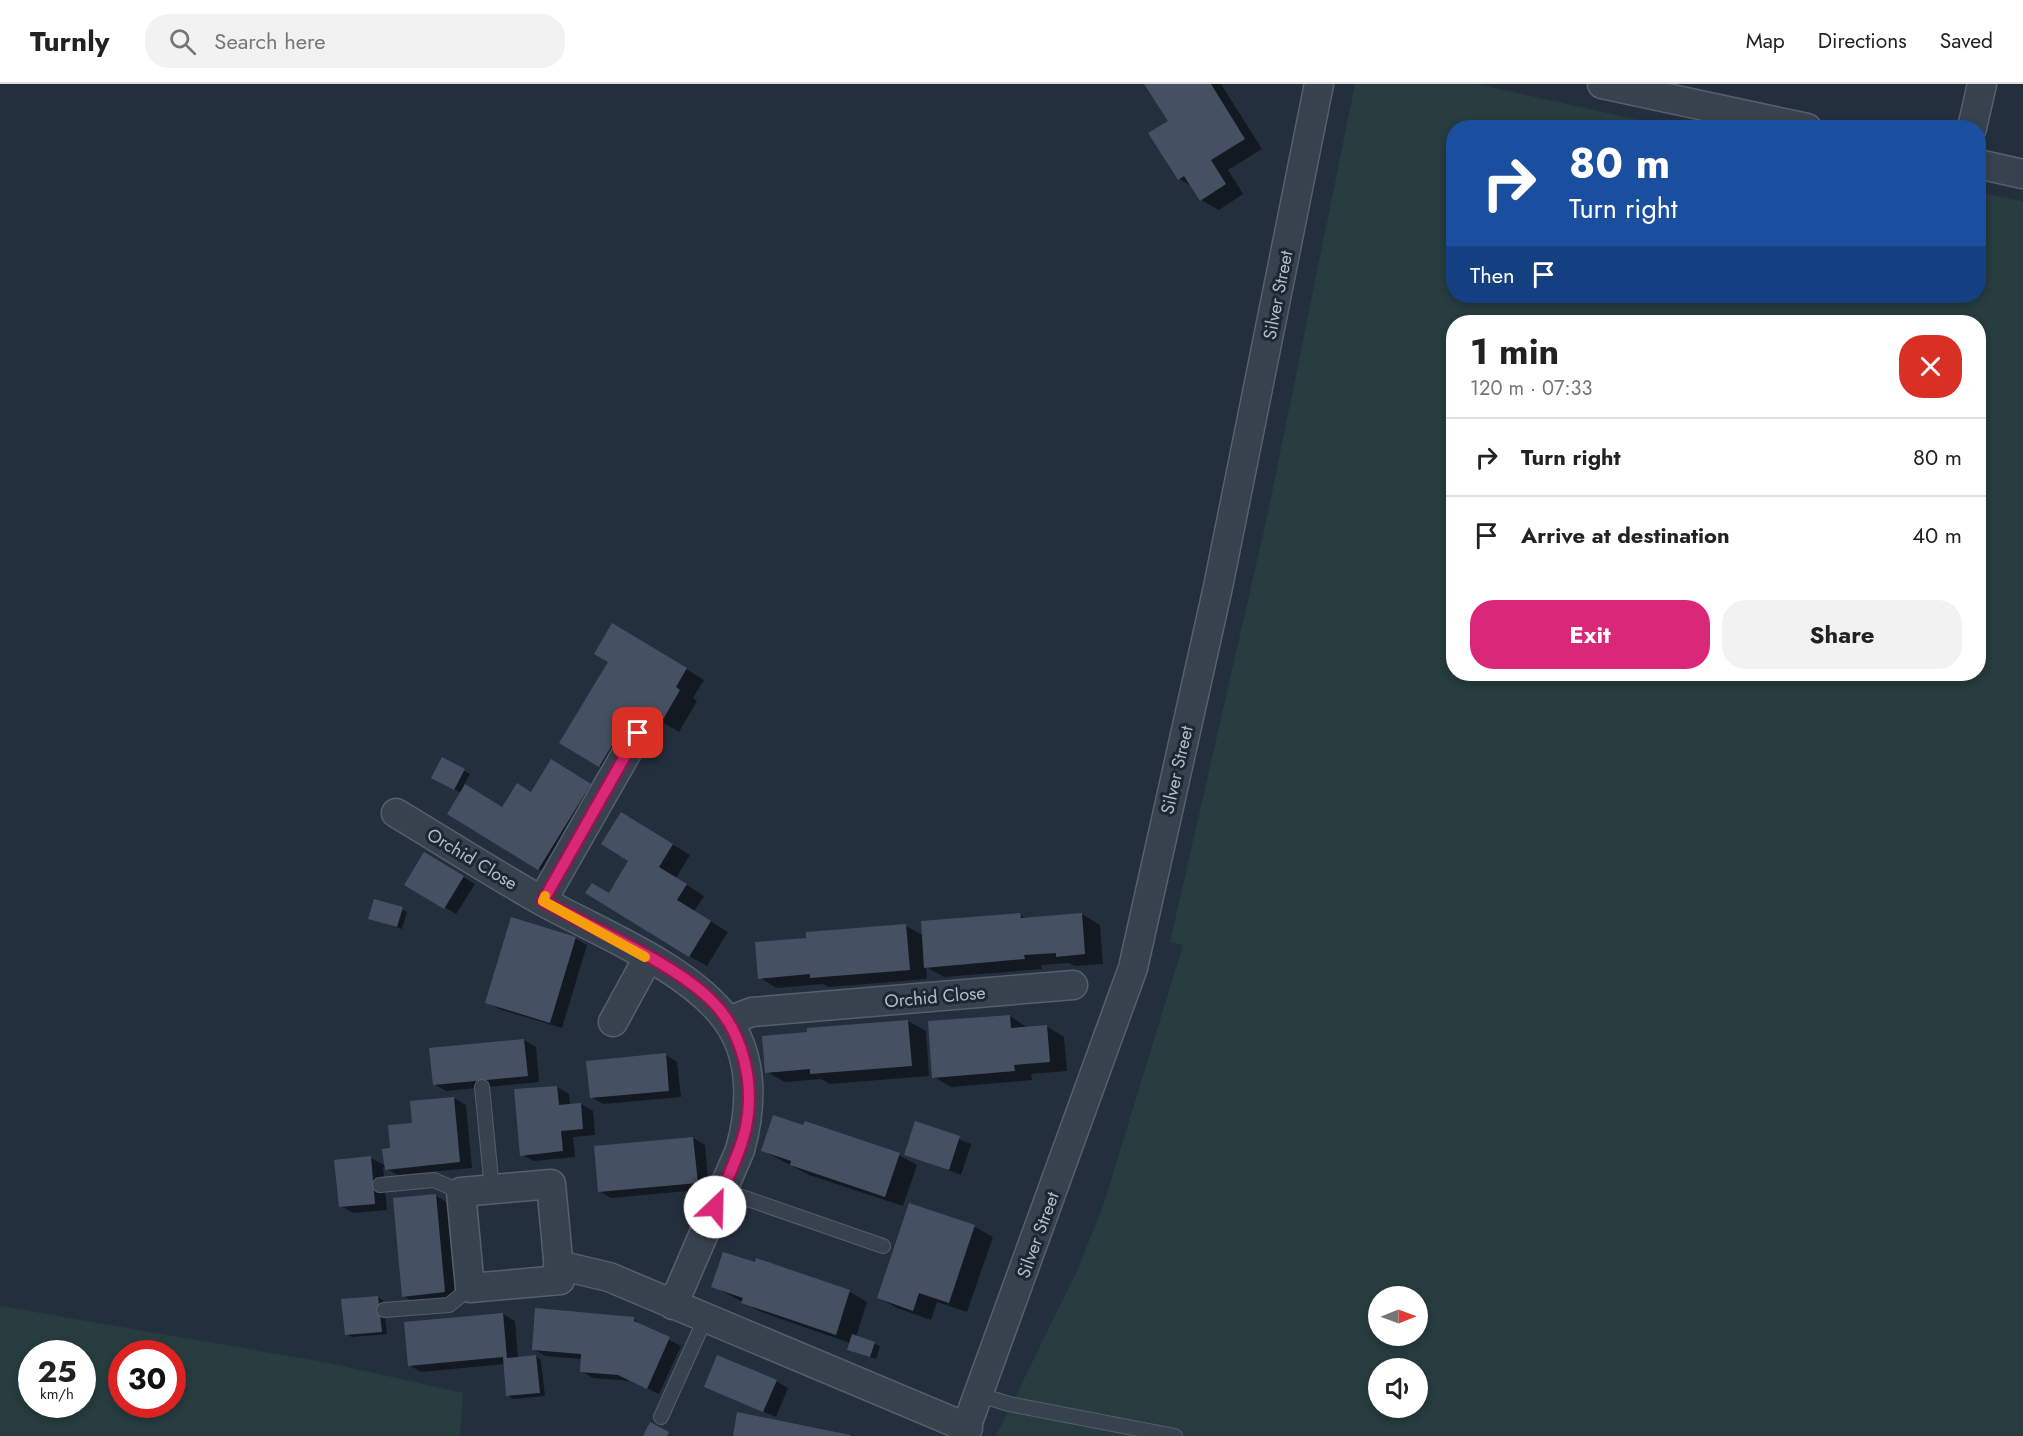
<!DOCTYPE html>
<html lang="en">
<head>
<meta charset="utf-8">
<style>
  :root { --surface:#fff; --page:#f2f2f2; --text:#222; --muted:#767676; --line:#e0e0e0; --accent:#db2777 }
  body { margin:0; font-family:Jost,sans-serif; background:var(--page); color:var(--text); height:100vh; display:flex; flex-direction:column; font-size:22px; white-space:nowrap }
  * { box-sizing:border-box; margin:0 }
  p { font-size:20px; color:var(--muted) }
  .icon { flex:none; width:33px; height:33px; fill:none; stroke:currentColor; stroke-width:2; stroke-linecap:round; stroke-linejoin:round }
  .map { position:relative; flex:1; overflow:hidden }
  .sheet { position:absolute; left:1446px; top:231px; width:540px; height:366px; display:flex; flex-direction:column; background:var(--surface); border-radius:24px; box-shadow:0 3px 9px #0003 }
  .sheet>* { flex:none }
  .guide { position:absolute; left:1446px; top:36px; width:540px; height:183px; border-radius:24px; box-shadow:0 3px 9px #0003; background:#1a4fa0; color:#fff; overflow:hidden }
  .needle { width:39px; rotate:89deg }
  .controls { position:absolute; left:1368px; top:1202px; display:grid; gap:12px }
  .controls a { display:grid; place-items:center; width:60px; height:60px; border-radius:50%; background:var(--surface); box-shadow:0 3px 9px #0003; font-size:30px }
  .speed { position:absolute; left:18px; top:1256px; display:flex; gap:12px; font-size:30px; font-weight:700; text-align:center }
  .speed>* { display:grid; place-content:center; width:78px; height:78px; border-radius:50%; background:var(--surface); box-shadow:0 3px 9px #0003; line-height:1 }
  .speed small { font-size:15px; font-weight:400 }
  .speed .limit { border:9px solid #d22; background:#fff; color:#111 }
  .pin { position:absolute; display:grid; place-items:center; width:51px; height:51px; color:#fff; margin:-26px; border-radius:12px; box-shadow:0 3px 9px #0006 }
  .me { position:absolute; width:66px; margin:-33px; rotate:24deg; stroke-linejoin:round; filter:drop-shadow(0 0 4px #0008) }
  .turn { display:flex; align-items:center; gap:21px; height:126px; padding:0 24px; font-size:27px }
  .turn .icon { width:78px; height:78px; stroke-width:2.5 }
  .turn b { display:block; font-size:42px; line-height:51px }
  .then { display:flex; align-items:center; height:57px; padding:0 24px; background:#0003; gap:12px; font-size:22px }
  .round { display:grid; place-items:center; flex:none; width:63px; height:63px; border-radius:24px; background:var(--page) }
  .overview { display:flex; align-items:center; justify-content:space-between; height:102px; padding:0 24px }
  h1 { font-size:36px; font-weight:700; line-height:45px }
  .cta { display:flex; gap:12px; margin-top:auto; padding:12px 24px }
  .cta a { flex:1; height:69px; border-radius:24px; background:var(--accent); color:#fff; font-size:24px; font-weight:700; line-height:69px; text-align:center }
  .cta a+a { background:var(--page); color:var(--text) }
  ul { padding:0; list-style:none }
  li { display:flex; align-items:center; gap:18px; height:78px; padding:0 24px; border-top:2px solid var(--line) }
  li div { flex:1 }
  li b { display:block; font-size:22px }
  li em { font-style:normal }
  header { display:flex; align-items:center; gap:36px; box-sizing:border-box; height:84px; padding:0 30px; background:var(--surface); border-bottom:2px solid var(--line) }
  header strong { font-size:28px }
  nav { display:flex; gap:33px; margin-inline-start:auto; font-size:21px }
  .search { width:420px; height:54px; background:var(--page); display:flex; align-items:center; gap:15px; box-sizing:border-box; padding:0 21px; border-radius:24px; color:var(--muted); font-size:22px }
  .map>svg:first-child { display:block }
  .green { fill:#263c3f; fill-rule:evenodd }
  .shadow { fill:#0007 }
  .building { fill:#455162 }
  .lines { fill:none; stroke-linecap:round; stroke-linejoin:round }
  .service-casing { stroke:#565f6c; stroke-width:16 }
  .minor-casing { stroke:#565f6c; stroke-width:31 }
  .service { stroke:#38414e; stroke-width:14 }
  .minor { stroke:#38414e; stroke-width:28 }
  .route-casing { stroke:#8e194d; stroke-width:15 }
  .route { stroke:#db2777; stroke-width:10 }
  .slow { stroke:#f59e0b; stroke-width:10 }
  .labels { text-anchor:middle; stroke-width:6; stroke-linejoin:round; paint-order:stroke }
  .street-label { font-size:18px; fill:#b4bcc9; stroke:#1d2633 }
</style>
</head>
<body>
<header>
<strong>Turnly</strong>
<div class="search"><svg class="icon" aria-label="search" viewBox="0 0 24 24"><circle cx="10" cy="10" r="6"/><path d="M15 15l6 6"/></svg>Search here</div>
<nav><a>Map</a><a>Directions</a><a>Saved</a></nav>
</header>
<div class="map">
<svg width="2023" height="1352" viewBox="0 0 2023 1352">
  <rect width="100%" height="100%" fill="#242f3e"/>
  <path class="green" d="M1355,0H1477L1670,43L1454,44V212H1978L1979,109L2023,117V1352H996L1078,1185L1104,1119L1183,861L1170,858L1269,424ZM1454,238H1978V590H1454ZM1378,1212H1418V1251H1378ZM1378,1284H1418V1323H1378Z
    M0,1222L329,1279L463,1309L460,1352H0ZM32,1269H82V1320H32ZM122,1269H172V1320H122Z"/>
  <path class="shadow" d="M1146,0H1221L1262,65L1228,86L1243,110L1219,126L1201,116L1193,103L1179,95L1170,37Z
    M631,551L704,596L693,614L697,617L679,648L653,633L617,692L599,682Z
    M443,675L470,690L464,701L503,724L569,687L608,711L556,795L449,730L461,709L433,693Z
    M639,740L690,771L676,794L704,812L694,827L728,848L707,882L689,872L609,811L631,776Z
    M424,770L475,800L456,830L406,801Z
    M402,825L407,828L402,845L370,835Z
    M1082,830L1100,841L1103,880L1075,882L1069,879L1041,881L1042,885L944,893L926,883L927,895L829,903L823,900L777,904L760,894L808,855L906,842L924,852L1020,831L1028,835Z
    M575,854L587,861L562,944L499,925L487,918Z
    M1010,932L1028,944L1046,942L1064,953L1067,987L1031,990L1032,996L951,1003L934,993Z
    M908,937L926,947L929,992L830,1000L821,995L785,998L767,988Z
    M524,956L536,963L539,998L446,1007L434,1000L431,965Z
    M666,971L677,978L681,1013L603,1020L591,1013Z
    M557,1003L569,1010L570,1021L581,1020L593,1027L595,1051L573,1053L575,1073L534,1077L522,1071Z
    M454,1014L466,1021L472,1084L398,1091L383,1083L387,1126L353,1129L341,1122L371,1074L386,1082L392,1066L414,1040Z
    M916,1039L971,1060L961,1091L906,1070Z
    M693,1054L705,1061L709,1105L611,1114L599,1107Z
    M762,1066L899,1071L917,1081L903,1122L809,1091Z
    M436,1112L447,1118L456,1215L415,1219L403,1212Z
    M910,1121L975,1143L993,1153L967,1228L937,1218L931,1236L897,1224L879,1214Z
    M757,1176L850,1208L867,1218L856,1253L880,1262L876,1275L854,1268L850,1259L761,1228L713,1202L756,1180Z
    M378,1213L383,1216L387,1250L352,1253L346,1250Z
    M503,1230L515,1237L518,1274L536,1272L541,1276L545,1312L513,1315L508,1311L505,1280L421,1288L409,1281Z
    M634,1235L645,1244L681,1262L659,1310L631,1297L593,1294L581,1287L582,1275L545,1272L533,1265Z
    M776,1297L788,1304L776,1333L706,1303Z"/>
  <path class="building" d="M1144,0H1211L1245,55L1211,76L1226,100L1200,117L1184,92L1178,96L1148,49L1168,37Z
    M612,539L687,584L676,603L680,606L661,639L635,623L599,683L559,659L608,578L594,570Z
    M442,673L465,685L454,706L431,694Z
    M551,675L591,700L538,786L447,730L465,700L502,723L517,699L531,708Z
    M621,728L673,760L659,783L687,800L677,816L711,837L689,873L585,809L592,799L609,809L628,777L601,760Z
    M424,768L464,792L444,825L404,801Z
    M374,815L403,823L397,843L368,835Z
    M1020,829L1021,834L1082,829L1085,870L1056,873V869L1024,871L1025,875L924,884L921,837Z
    M511,833L576,853L550,939L485,919Z
    M906,840L910,886L810,894V890L758,895L755,858L806,854V848Z
    M1010,931L1011,944L1047,941L1050,978L1014,981L1015,987L932,994L928,937Z
    M908,936L912,982L810,990V985L765,989L762,952L807,948V944Z
    M524,955L528,992L433,1001L429,964Z
    M666,969L669,1007L590,1014L586,977Z
    M557,1002L559,1021L581,1019L583,1045L561,1047L563,1067L520,1072L514,1005Z
    M454,1013L460,1078L385,1086L382,1065L390,1064L388,1041L412,1039L410,1017Z
    M773,1031L803,1041L805,1037L900,1069L885,1113L790,1081L791,1077L761,1067Z
    M915,1037L960,1052L949,1086L904,1071Z
    M693,1053L698,1099L598,1108L594,1062Z
    M371,1072L375,1120L339,1123L334,1076Z
    M436,1110L445,1208L402,1213L393,1114Z
    M909,1119L975,1141L949,1219L919,1209L913,1227L877,1214Z
    M723,1168L755,1178L756,1174L850,1206L836,1251L741,1219L743,1214L711,1203Z
    M378,1212L382,1248L345,1251L341,1215Z
    M535,1224L634,1233V1237L670,1253L647,1305L618,1291L580,1288L581,1270L532,1266Z
    M503,1229L507,1274L536,1271L540,1309L506,1312L503,1273L408,1282L404,1238Z
    M852,1250L875,1258L870,1273L847,1266Z
    M717,1271L777,1296L763,1328L704,1303Z
    M737,1328L850,1351V1352H733Z
    M650,1338L669,1348L667,1352H643Z"/>
  <g class="lines">
    <defs>
      <path id="service" d="M482,1003L492,1105
        M380,1101L434,1096L461,1108
        M722,1106L883,1162
        M384,1226L449,1221L470,1204
        M980,1311L1009,1320L1175,1352
        M661,1333L705,1235"/>
      <path id="minor" d="M1602,0L1807,44
        M1972,44L1982,0
        M1978,80L2023,90
        M396,729C446,759 494,790 544,818C600,849 689,884 726,935C754,973 752,1023 740,1066L673,1221
        M542,817L638,649
        M728,937L752,928L1073,901
        M613,938L648,874
        M551,1100L560,1196L470,1204L461,1108Z
        M558,1181L609,1193L968,1344
        M963,1352L1133,884L1218,503L1319,0"/>
    </defs>
    <use href="#service" class="service-casing"/>
    <use href="#minor" class="minor-casing"/>
    <use href="#service" class="service"/>
    <use href="#minor" class="minor"/>
  </g>
  <g class="lines">
    <defs>
      <path id="route" d="M638,649L543,817C592,844 672,878 711,916C743,947 755,1000 746,1043C740,1070 726,1097 715,1123"/>
    </defs>
    <use href="#route" class="route-casing"/>
    <use href="#route" class="route"/>
    <path class="slow" d="M545,812L543,817L645,873"/>
  </g>
  <g class="labels">
    <g class="street-label">
      <text transform="translate(1278 211) rotate(-79)" y="6">Silver Street</text>
      <text transform="translate(1177 686) rotate(-77)" y="6">Silver Street</text>
      <text transform="translate(472 775) rotate(31)" y="6">Orchid Close</text>
      <text transform="translate(935 913) rotate(-5)" y="6">Orchid Close</text>
      <text transform="translate(1038 1151) rotate(-70)" y="6">Silver Street</text>
    </g>
  </g>
</svg>
<div class="controls">
<a><svg class="needle" viewBox="-14 -14 28 28"><path d="M0-13l5 13h-10z" fill="#e53935"/><path d="M0 13l5-13h-10z" fill="#767676"/></svg></a>
<a><svg class="icon" aria-label="sound" viewBox="0 0 24 24"><path d="M4 9h4l5-4v14l-5-4H4zM17 9q2 3 0 6"/></svg></a>
</div>
<div class="speed"><div>25<small>km/h</small></div><div class="limit">30</div></div>
<div class="pin" style="left:638px;top:649px;background:#d93025"><svg class="icon" aria-label="arrive" viewBox="0 0 24 24"><path d="M6 21V4h12l-3 4 3 4H6"/></svg></div>
<svg class="me" style="left:715px;top:1123px" viewBox="-20 -20 40 40"><circle r="19" fill="#fff"/><path d="M0-13L10 11 0 6-10 11z" fill="#db2777"/></svg>
<div class="guide">
<div class="turn"><svg class="icon" aria-label="right" viewBox="0 0 24 24"><path d="M7 20v-9h11M14 6l5 5-5 5"/></svg><div><b>80 m</b>Turn right</div></div>
<div class="then">Then<svg class="icon" aria-label="arrive" viewBox="0 0 24 24"><path d="M6 21V4h12l-3 4 3 4H6"/></svg></div>
</div>
<section class="sheet">
<div class="overview"><div><h1>1 min</h1><p>120 m · 07:33</p></div><a class="round" style="background:#d93025;color:#fff"><svg class="icon" aria-label="close" viewBox="0 0 24 24"><path d="M6 6l12 12M18 6L6 18"/></svg></a></div>
<ul>
<li><svg class="icon" aria-label="right" viewBox="0 0 24 24"><path d="M7 20v-9h11M14 6l5 5-5 5"/></svg><div><b>Turn right</b></div><em>80 m</em></li>
<li><svg class="icon" aria-label="arrive" viewBox="0 0 24 24"><path d="M6 21V4h12l-3 4 3 4H6"/></svg><div><b>Arrive at destination</b></div><em>40 m</em></li>
</ul>
<div class="cta"><a>Exit</a><a>Share</a></div>
</section>
</div>
</body>
</html>
